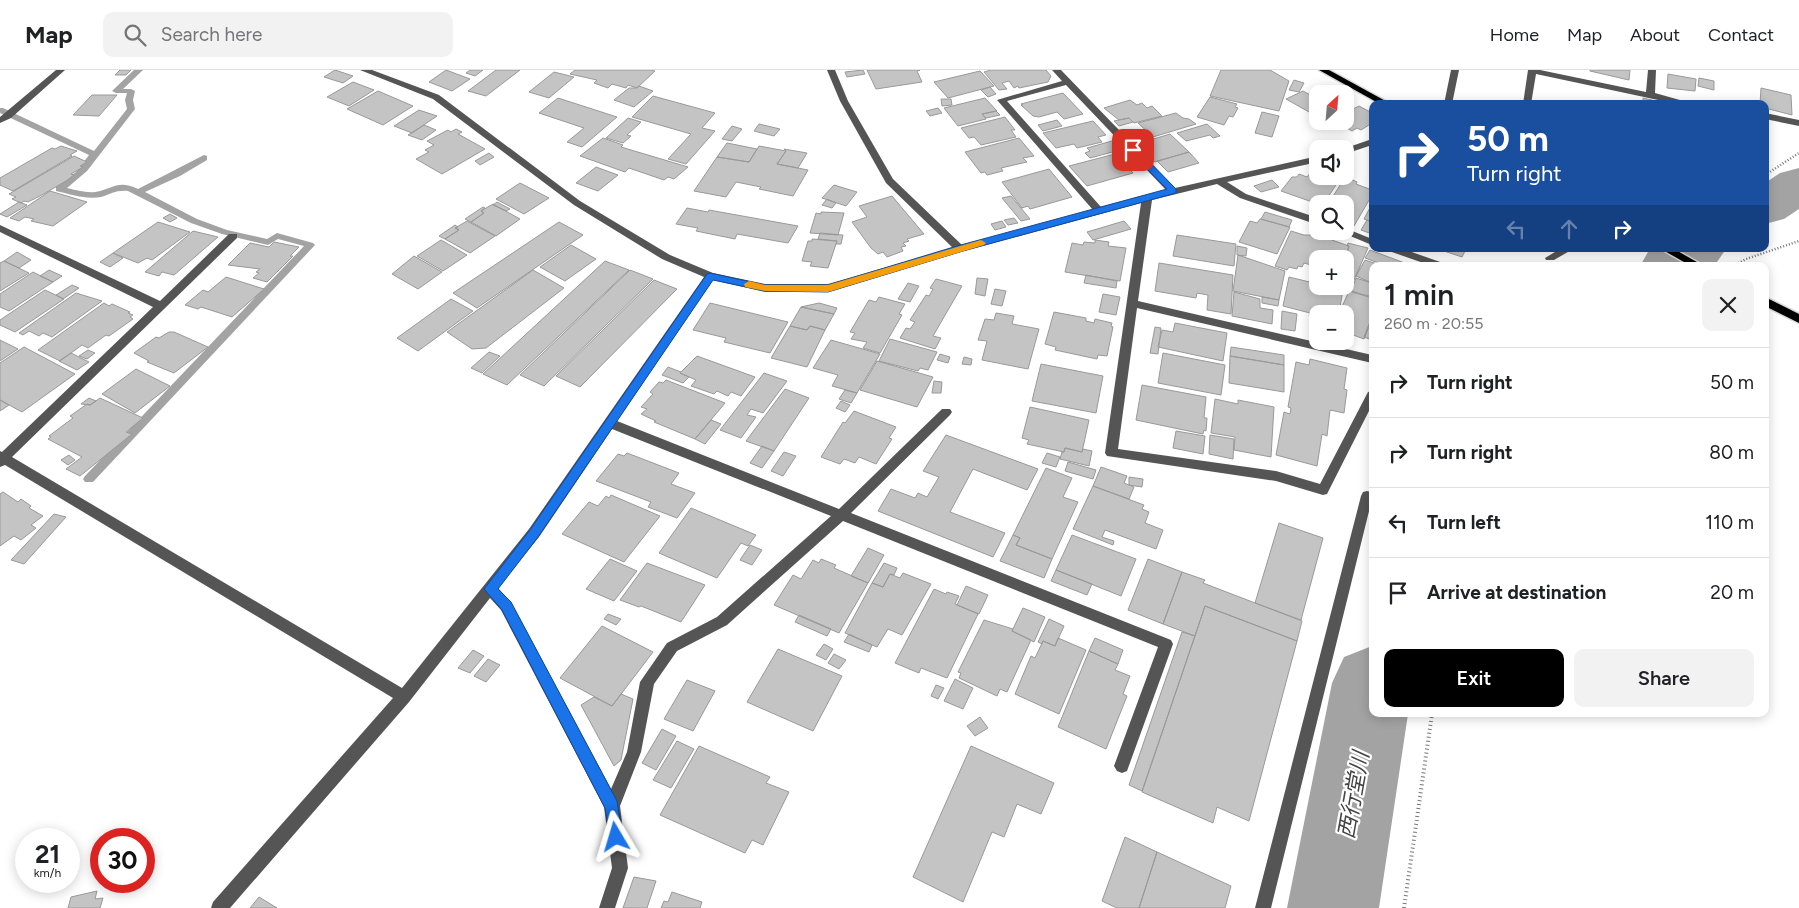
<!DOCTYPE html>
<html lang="en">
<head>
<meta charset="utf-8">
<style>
  :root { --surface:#fff; --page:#f2f2f2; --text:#202124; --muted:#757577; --line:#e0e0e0; --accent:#000 }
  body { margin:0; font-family:Figtree,"Noto Sans JP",sans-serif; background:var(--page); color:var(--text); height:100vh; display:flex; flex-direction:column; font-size:19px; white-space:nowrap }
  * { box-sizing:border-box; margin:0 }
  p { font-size:16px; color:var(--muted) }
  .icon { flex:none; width:28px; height:28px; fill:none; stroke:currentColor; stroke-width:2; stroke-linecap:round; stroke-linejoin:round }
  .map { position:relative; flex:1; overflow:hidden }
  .details { position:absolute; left:1369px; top:192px; width:400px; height:455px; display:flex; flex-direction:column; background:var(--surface); border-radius:10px; box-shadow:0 2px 12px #0003 }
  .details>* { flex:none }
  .banner { position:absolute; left:1369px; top:30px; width:400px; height:152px; border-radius:10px; box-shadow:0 2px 12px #0003; background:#1a4fa0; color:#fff; overflow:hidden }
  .needle { width:32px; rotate:26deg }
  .tools { position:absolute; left:1309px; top:15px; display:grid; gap:10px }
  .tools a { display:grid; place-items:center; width:45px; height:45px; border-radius:10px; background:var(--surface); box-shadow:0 2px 12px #0003; font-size:25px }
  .speed { position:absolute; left:15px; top:758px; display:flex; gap:10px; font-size:25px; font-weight:700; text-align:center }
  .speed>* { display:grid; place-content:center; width:65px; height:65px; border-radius:50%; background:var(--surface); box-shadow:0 2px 12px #0003; line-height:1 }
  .speed small { font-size:12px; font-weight:400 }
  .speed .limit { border:8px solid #d22; background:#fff; color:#111 }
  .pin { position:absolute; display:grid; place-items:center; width:42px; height:42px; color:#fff; margin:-21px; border-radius:10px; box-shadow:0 2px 8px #0006 }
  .me { position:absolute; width:55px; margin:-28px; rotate:353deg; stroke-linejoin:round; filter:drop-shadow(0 0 4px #0008) }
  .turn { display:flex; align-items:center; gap:18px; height:105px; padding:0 15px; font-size:22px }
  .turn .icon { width:65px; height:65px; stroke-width:2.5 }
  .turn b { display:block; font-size:35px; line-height:42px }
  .lanes { display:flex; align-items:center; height:48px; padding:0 15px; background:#0003; justify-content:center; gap:25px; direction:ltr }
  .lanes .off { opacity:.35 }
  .round { display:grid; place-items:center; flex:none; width:52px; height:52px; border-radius:10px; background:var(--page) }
  .headline { display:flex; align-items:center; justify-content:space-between; height:85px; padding:0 15px }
  h1 { font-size:30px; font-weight:600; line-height:38px }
  .primary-button { display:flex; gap:10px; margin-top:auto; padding:10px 15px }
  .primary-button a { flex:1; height:58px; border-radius:10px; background:var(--accent); color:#fff; font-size:20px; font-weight:600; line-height:58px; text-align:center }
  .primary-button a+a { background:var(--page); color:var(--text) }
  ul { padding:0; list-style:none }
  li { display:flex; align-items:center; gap:15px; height:70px; padding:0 15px; border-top:1px solid var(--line) }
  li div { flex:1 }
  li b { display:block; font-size:19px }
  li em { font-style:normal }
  header { display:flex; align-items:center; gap:30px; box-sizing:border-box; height:70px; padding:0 25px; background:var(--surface); border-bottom:1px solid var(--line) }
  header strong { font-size:24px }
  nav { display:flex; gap:28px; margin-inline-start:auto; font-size:18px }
  .search { width:350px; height:45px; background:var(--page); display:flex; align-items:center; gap:12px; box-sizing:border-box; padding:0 18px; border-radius:10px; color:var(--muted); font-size:19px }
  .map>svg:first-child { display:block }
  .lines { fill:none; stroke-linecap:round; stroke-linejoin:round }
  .stream { fill:#a3a3a3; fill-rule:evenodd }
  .river { fill:#a3a3a3; fill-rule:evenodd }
  .building { fill:#c4c4c4; stroke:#999 }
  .major-casing { stroke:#dbdbdb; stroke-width:3 }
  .path-far1 { stroke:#777; stroke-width:2.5; stroke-dasharray:1 2; stroke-linecap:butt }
  .path { stroke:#777; stroke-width:4; stroke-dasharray:1 3; stroke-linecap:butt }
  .minor { fill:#555; fill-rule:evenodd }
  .major { fill:#000; fill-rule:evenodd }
  .route { fill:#1a73e8; stroke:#114b97 }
  .slow { fill:#f59e0b }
  .labels { text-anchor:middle; stroke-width:4.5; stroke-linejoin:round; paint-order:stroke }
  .near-water-label { font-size:22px; font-style:italic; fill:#444; stroke:#fff }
</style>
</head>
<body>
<header>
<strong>Map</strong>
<div class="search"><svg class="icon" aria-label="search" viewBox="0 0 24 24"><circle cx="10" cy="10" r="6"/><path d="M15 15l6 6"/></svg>Search here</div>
<nav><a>Home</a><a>Map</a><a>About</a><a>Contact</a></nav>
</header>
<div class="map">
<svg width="1799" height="838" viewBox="0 0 1799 838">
  <rect width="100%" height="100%" fill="#fff"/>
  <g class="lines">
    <path class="stream" d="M134,0H143L123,19H131L135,21L133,30L135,39L87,101L67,118C76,120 86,123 95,122C113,119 118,109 138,119L204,85L207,86V90L180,106L145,122L197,149L227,160L267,169L277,163L313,173L315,175L93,412H85L83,409L85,406L304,176L278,169L268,175L222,164L191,153L128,121C115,120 112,124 101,127C86,130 70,124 56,121V117L76,102L89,85L0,43V38H3L94,81L127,39L125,30L127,23H116L112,21Z"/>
    <path class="river" d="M1799,98V139L1784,149L1765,154V113L1780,103Z
      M1655,179H1726L1717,192L1711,196H1640L1648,182Z
      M1372,576V644H1408L1379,838H1287L1332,613L1344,587Z"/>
  </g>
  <path class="building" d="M120,0H131L126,5H115Z
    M335,0L353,6L343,13L324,7Z
    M446,0L470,9L452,21L429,12Z
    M470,0H483L475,6L466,3Z
    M496,0H520L486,26L468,21Z
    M575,0H651L655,1L637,18L628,15L626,18L612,14L608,18L594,13L597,10L570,4Z
    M863,0L865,4L847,7L845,2Z
    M867,0H920L917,1L922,12L876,19Z
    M991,0H1046L1051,6L1048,12L1019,18L1018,16L1014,18L1009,11L1002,13L1007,19L999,20L984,2Z
    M1221,0H1270L1289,11L1279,41L1210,26Z
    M1590,0H1630L1629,10L1590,1Z
    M980,1L994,16L948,28L934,12Z
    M554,2L574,7L549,28L529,22Z
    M1668,4L1696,9L1695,21L1667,18Z
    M1699,8L1714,11V20L1698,16Z
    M1294,10L1304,13L1299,22L1289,20Z
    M353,12L374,20L349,36L327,27Z
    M639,16L653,21L634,37L614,30L629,18H636Z
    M990,17L996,24L988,27L981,20Z
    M1761,18L1791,25L1792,45L1765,38V34H1760Z
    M378,21L413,36L383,55L347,39Z
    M1303,21L1318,29V47L1286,29Z
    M1063,23L1083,44L1064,49L1057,42L1039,47L1033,46L1021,35H1023L1021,34Z
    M92,25H117L99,46L73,45Z
    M653,26L715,43L702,58L715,61L686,94L668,89L691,64L632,47Z
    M1210,27L1237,34L1235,37L1238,38L1233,47L1229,46L1224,55L1197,47Z
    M558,28L617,47L582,77L567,72L584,58L539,43Z
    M985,28L997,41L982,44L986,49L958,56L944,38Z
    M1643,28L1669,34H1643Z
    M941,29H951L952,35L942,36Z
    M1130,30L1137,35L1142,33L1147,38L1152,36L1162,46L1134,53L1129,48L1119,50L1104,38Z
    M1359,36L1372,43V53L1361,60L1357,58L1352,61L1335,51H1345V43Z
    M938,38L942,43L930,46L926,41Z
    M419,40L437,46L412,63L394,56Z
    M996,41L1000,45L986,48L982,44Z
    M1262,42L1279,46L1272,67L1255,63Z
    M1176,43L1183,48L1189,49L1196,54L1153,67L1138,53Z
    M1005,47L1015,60H1011L1016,67L981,75L974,67L969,68L961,58Z
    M628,48L641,52L627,65L631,66L623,73L606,68Z
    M1129,48L1133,52L1119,56L1114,51Z
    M1057,50L1062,56L1043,61L1038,55Z
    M1093,51L1106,65L1098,67L1102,72L1077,78L1074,74L1056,78L1043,63Z
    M759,54L780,59L774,66L754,61Z
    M1207,54L1220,66L1213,68L1210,65L1186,71L1177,63Z
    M424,55L436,60L422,70L408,65Z
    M732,56L742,59L732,71L722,69Z
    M456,59L462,62L458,64L485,79L442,104L416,89L429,82L425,80L434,75L427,71L448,60L451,62Z
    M1148,62L1153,67L1134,73L1129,67Z
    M1170,64L1189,82L1155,92L1137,74Z
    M603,68L623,75L621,77L688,97L674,109L668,107L664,110L629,98L625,102L580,86Z
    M1019,68L1034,86L1023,88L1027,92L1001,98L1003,101L987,105L985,102L981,103L965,82Z
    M1112,71L1120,80L1090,88L1085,83L1090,81L1087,78Z
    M727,73L757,79L749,92L717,87Z
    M61,76L77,81L70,85L72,86L13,121L0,115V108L52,78L55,79Z
    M759,76L786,81L777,94L808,100L793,126L759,119L761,117L736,112L726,127L694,121L717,87L749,92Z
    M784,79L807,83L798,98L777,94L786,81Z
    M1189,82L1199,93L1168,102L1157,91Z
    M489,83L494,87L480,95L475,91Z
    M1115,84L1133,103L1087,116L1069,96Z
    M74,86L87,92L80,96L83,97L71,104L74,105L66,111L40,126L28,132L24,131L21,133L12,129L16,127L9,124Z
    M596,97L618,105L598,121L576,113Z
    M1049,99L1072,127L1030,139L1028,136L1022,138L1002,112Z
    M1311,102L1338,112L1324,133L1317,131L1315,133L1281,121L1292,107H1297L1299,104L1307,107Z
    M1349,108L1357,112L1356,114L1372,120V125L1354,156L1345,153L1347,146H1345V134H1328L1344,109L1348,111Z
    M1272,110L1279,117L1261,122L1254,116Z
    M520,113L549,128L524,144L496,129Z
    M834,115L857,122L846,136L822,128Z
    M50,121L87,132L53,156L31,151L34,149L25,147L19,151L10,148Z
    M892,126L924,164L907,169L909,171L903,173L906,176L901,177L903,181L887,187L883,182L878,184L871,178L852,152L867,147L859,136Z
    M1011,126L1030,149L1021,151L1002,128Z
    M827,129L836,133L832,138L822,135Z
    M19,132L27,135L7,147L0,144Z
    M497,132L510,139L506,141L493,135Z
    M493,134L520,149L496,166L471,152L484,143L481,141Z
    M1372,134V152L1364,149Z
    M483,137L485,138L481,141L484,143L471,152L465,149Z
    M687,138L708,142L709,140L798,156L788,173L737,164L735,169L696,161L698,158L676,154Z
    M821,142L844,143L838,165L810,163L816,143L821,144Z
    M1265,142L1292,150L1289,157L1261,149Z
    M170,144L177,148L170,152L163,148Z
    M1014,148L1018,153L1008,155L1004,150Z
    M1260,149L1290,157L1277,184L1239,172L1250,151L1257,153Z
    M1367,150L1372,152V164L1361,160Z
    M467,151L495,166L470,183L445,169L459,160L455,158Z
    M1002,151L1006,157L995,160L991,154Z
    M1124,151L1131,159L1093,170L1087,162Z
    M158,152L190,162L152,190L147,188L138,193L113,183Z
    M559,152L583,165L477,238L453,223Z
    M455,155L458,157L455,158L459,160L445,169L439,166Z
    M193,161L218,167L174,205L162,202L159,206L145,202Z
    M1291,161L1304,165H1311L1312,163L1349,176L1345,189H1318V197L1304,193L1302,197L1298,196L1297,199L1289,197L1287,200L1275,196Z
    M820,163L843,165L841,174H836L837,171L818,169Z
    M1177,165L1236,174L1234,196L1173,186Z
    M812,169L837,171L828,198L810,196L812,192L802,191L808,171H812Z
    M441,170L467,185L443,201L417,186Z
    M1095,170L1109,172L1108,176L1126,178L1120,211L1065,202L1072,173L1083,175L1084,172L1095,173Z
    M274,172L299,177L290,186H293L267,212L253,208L259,203L256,202L260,199L228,195L250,173L269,177Z
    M1348,173L1368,178L1354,210L1345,207V189L1349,176H1347Z
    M571,175L596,189L565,211L540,197Z
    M1237,176L1247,178L1246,186L1237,185Z
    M1438,179H1466L1462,187Z
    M1370,180L1410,195L1387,196L1365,188Z
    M17,182L31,190L19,198L4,191Z
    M113,183L123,188L110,197L100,192Z
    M1238,185L1285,201L1279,230L1233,221Z
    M414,186L442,202L418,219L392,204Z
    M1365,190L1383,196H1372V213L1356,206Z
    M4,191L29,203L0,221V193Z
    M605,191L629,200L507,315L483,304Z
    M1159,193L1233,205L1231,244L1207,240L1208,225L1197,223L1196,228L1155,221Z
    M49,200L62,206L53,212L40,206Z
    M533,200L564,218L486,278L472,279L447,262Z
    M630,200L653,209L544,316L520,305Z
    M33,202L53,212L9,241L0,237V224Z
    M1086,205L1117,211L1116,218L1084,213Z
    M226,207L264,219L232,247L201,237L198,239L185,235L203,220L208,222Z
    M1289,207L1318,214V216L1343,219L1339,244H1318V248L1309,246L1310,243L1283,236Z
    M977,208L988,209L985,226L975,224Z
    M1356,208L1372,213V227L1351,221Z
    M936,209L962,216L933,266L941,268L935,279L900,268L906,258L910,259L915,252L910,250L926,225L929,226L933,219L930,218Z
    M654,210L677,219L580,317L556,306Z
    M908,213L919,216L910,232L898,229Z
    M72,215L79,218L63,229L56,225Z
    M995,219L1006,221L1002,236L991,234Z
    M45,220L64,229L15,262L0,255V250Z
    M1349,221L1372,228V249L1364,269L1345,262V244H1341V239Z
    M1234,222L1260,229V238L1273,240L1272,254L1232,246Z
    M76,223L102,231L52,267L43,263L39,266L29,261L23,265L19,263Z
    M1103,224L1120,227L1116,245L1099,242Z
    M879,227L905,234L899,244L902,245L880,283L863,278L867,272L851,269L855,263L850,262L869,230L876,232Z
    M1262,227L1279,230L1278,236L1262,233Z
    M451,229L473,241L418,281L397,268Z
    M104,233L109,236L112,234L130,242L128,243L133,245L130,247L133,249L109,266L106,265L88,278L82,275L60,291L38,280Z
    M710,233L788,252L770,283L724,272L726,268L693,260Z
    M819,233L837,238L834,244L801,237Z
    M801,237L834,244L825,260L810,256L807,260L790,256Z
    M1282,241L1297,244L1295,261L1281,259Z
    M1054,242L1086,248V251L1094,253L1095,249L1112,253L1111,256L1113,257L1107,286L1098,285L1097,289L1055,280L1056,277L1045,274Z
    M996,243L1014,246L1012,254L1039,259L1028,299L982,290L987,271L978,270L985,249L994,250Z
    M1371,249H1372V270L1364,267Z
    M1175,253L1227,263L1223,291L1158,277L1162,260L1173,262Z
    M790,256L807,260L810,256L825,260L807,297L771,288Z
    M1155,257L1161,258L1158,284L1150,283Z
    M169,262H174L208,277L174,303L147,292L149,291L134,283L156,267L159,268Z
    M890,269L937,282L928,300L920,298L918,301L879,291Z
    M0,270L18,279L0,291Z
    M831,270L880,284L857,323L832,316L838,305L813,298Z
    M24,277L75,304L22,342L0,330V293Z
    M1231,277L1284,285V295L1230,286Z
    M88,280L95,283L87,289L79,286Z
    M489,282L500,286L482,303L471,298Z
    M71,283L89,292L77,300L59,291Z
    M1163,283L1225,295L1221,325L1158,313Z
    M940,284L950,287L948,293L937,290Z
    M697,286L755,307L741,326L731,322L728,326L717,321L714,324L691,316L696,310L680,303Z
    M1230,286L1284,295V322L1229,313Z
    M964,287L972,289L971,295L962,294Z
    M1310,289L1347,298L1344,319L1347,320L1344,343L1330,340L1327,366L1322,364L1317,396L1276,385L1284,342L1290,344L1291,338L1288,337L1296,292L1309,295Z
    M877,291L933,307L917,337L860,320Z
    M1041,294L1103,306L1096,343L1032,331Z
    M668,297L681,302L680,303L689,307L683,313L662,305Z
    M136,299L170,316L135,343L102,324Z
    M764,303L787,311L763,343L751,339L747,345L756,347L741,368L720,360Z
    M666,310L725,333L695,369L654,352L656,351L641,344L647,339L641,337L653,324L650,322L659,312L663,313Z
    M934,311L942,312L941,323H932Z
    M1142,315L1206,327L1204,348H1207L1206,361L1204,360L1203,364L1136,350Z
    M785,319L809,328L774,381L746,371Z
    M845,320L857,323L851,333L839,329Z
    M89,328L96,331L90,335L81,334Z
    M100,328L143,348L126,362L132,364L80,406L66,399L82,387L48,369L51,367L49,366L73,348L70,346L87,334L90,335Z
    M1215,329L1238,334V330L1274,337L1271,387L1234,380L1235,367L1211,363Z
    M0,330L9,335L0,341Z
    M841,331L850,335L845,342L836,338Z
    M1030,337L1089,350L1082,382L1065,378L1064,382L1027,374L1029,370L1022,368Z
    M854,341L896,357L889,368L892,369L876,394L859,387L855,393L844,389L840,394L821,387L843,352L845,353Z
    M711,350L721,354L705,374L695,369Z
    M1176,361L1205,366L1203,384L1173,378Z
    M946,365L1038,399L1027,420L973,399L950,442L1005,463L993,487L878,441L891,419L915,428L918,423L927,427L939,407L923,401Z
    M1210,365L1234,369L1233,389L1209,384Z
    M762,376L774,381L762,398L750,393Z
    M1065,378L1082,382L1083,379L1092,381L1089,396L1060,389L1062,382H1064Z
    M784,382L796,386L783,406L771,401Z
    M627,383L679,403L671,414L695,423L677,448L648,437L651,432L596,411L618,384L624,386Z
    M1047,383L1060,387L1056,397L1042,393Z
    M69,385L75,390L68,395L61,390Z
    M1068,392L1096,400L1093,409L1065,401Z
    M1101,397L1127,406L1124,413L1134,417L1129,429L1093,416Z
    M1046,398L1072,408L1063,427L1078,432L1052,489L1016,475L1020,468L1013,465Z
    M1129,407L1143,409L1142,417L1129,415Z
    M1093,416L1144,435L1142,439L1149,442L1145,453L1163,460L1156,479L1105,460L1102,467L1114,471L1113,475L1073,459Z
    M3,422L18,432L21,429L31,436L29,438L43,446L31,455L36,458L21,470L14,466L0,476V424Z
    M611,425L660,446L624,492L562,464L589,432L598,436L606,426L609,428Z
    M691,438L756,465L748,476L741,473L717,508L659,483Z
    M54,444L66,447L24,494L11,490Z
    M1279,453L1323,468L1301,550L1255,533Z
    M1013,465L1020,468L1016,475L1052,489L1044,508L1000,491Z
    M1072,465L1136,489L1121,526L1056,500Z
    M750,475L762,480L752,495L740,490Z
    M868,478L884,485L868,513L851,506Z
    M610,489L637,501L614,531L586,519Z
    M821,489L836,495L834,498L868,513L839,563L774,535L793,505L801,509L813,490L819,493Z
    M1148,489L1182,502L1163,554L1128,540Z
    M647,493L705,515L681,552L641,536L639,537L620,530Z
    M884,493L897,498L894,505L890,504L883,517L872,513Z
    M1056,500L1092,514L1087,525L1051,511Z
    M1182,502L1205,510L1203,513L1302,551L1297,571L1205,536L1195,566L1163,554Z
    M903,503L931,514L902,565L888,559L877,577L845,563L872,513L883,517L890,504L900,508Z
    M966,516L988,525L979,544L957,535Z
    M934,519L946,524L947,522L959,526L955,534L978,544L947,608L921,598L919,603L895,593Z
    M1205,536L1297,571L1249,751L1217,737L1213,753L1142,722Z
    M1023,538L1045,547L1034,572L1012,561Z
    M608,544L621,549L616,555L604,549Z
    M799,545L831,559L827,566L795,552Z
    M1049,549L1064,556L1055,576L1043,571L1042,574L1038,572Z
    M984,550L1013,559L1012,561L1031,570L1007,622L1000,619L997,626L959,608L961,603L958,602Z
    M602,556L653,582L612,636L560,608Z
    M1182,562L1195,566L1142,721L1129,715Z
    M849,564L872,575L869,582L844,572Z
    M1058,568L1086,580L1059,644L1015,624L1031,586L1035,588L1043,571L1055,576Z
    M1095,568L1123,580L1118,594L1089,581Z
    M824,574L833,579L826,590L816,585Z
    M778,579L842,606L813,661L747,632Z
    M473,580L484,586L470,603L458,598Z
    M1089,581L1118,594L1115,600L1130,606L1123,624L1127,626L1106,679L1058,657Z
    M834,584L846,590L839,599L828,593Z
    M488,589L500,595L486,612L474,606Z
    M955,609L973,618L963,639L944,631Z
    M687,610L715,621L693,661L664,649Z
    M936,615L944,618L938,629L931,626Z
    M621,624L633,629L621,690L614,696L581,635L594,627L612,636Z
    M980,647L988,658L975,666L967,656Z
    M662,659L676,666L656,700L642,693Z
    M677,671L694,679L671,718L653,710Z
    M699,676L770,707L766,713L789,722L763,775L752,770L745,783L660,745Z
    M971,676L1054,713L1041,744L1017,734L1004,767L992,762L963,832L913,807Z
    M1125,767L1157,782L1139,838H1117L1102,831Z
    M1157,782L1231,816L1225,838H1139Z
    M634,807L656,811L647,838H623Z
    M97,821L95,829L103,828L100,838H68L71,827Z
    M672,822L702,832L700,838H661L664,831L668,832Z
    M259,827L277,838H250Z"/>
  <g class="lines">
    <defs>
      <path id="major" d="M1319,0H1329L1391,34H1380Z
        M1661,179H1674L1704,196H1691Z
        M1765,227L1799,244V253L1765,236Z"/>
    </defs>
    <use href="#major" class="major-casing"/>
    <path class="path-far1" d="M1765,105L1799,83
      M1733,196L1746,189L1799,171"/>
    <path class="path" d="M1404,838L1432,644"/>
    <path class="minor" d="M56,0H65L11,48L0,53V47Z
      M360,0H372L439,25L580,131L670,185L713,203L765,214H828L953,178L886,113L840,31L827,0H835L848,31L893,109L962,175L1093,140L997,30L1062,11L1052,0H1061L1175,118L1318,86V92L1227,112L1246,124L1318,148V155L1240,128L1217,114L1152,130L1138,231L1372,285V293L1137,238L1118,379L1276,401L1320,414L1368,322L1372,321V335L1327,424L1323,425L1276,411L1107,386L1105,383L1141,133L964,181L828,222H765L713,210L617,351L839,439L942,339H950L952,342L950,345L851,443L1171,570L1173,574L1127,701L1122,703L1117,701L1114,696L1158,577L843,451L727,555L677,581L654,614L641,682L620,736L628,798L615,838H599L612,798L604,737L501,540L490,528L409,632L230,838H211L213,832L393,628L5,395L0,397V381L2,382L153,237L0,162V155L160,231L229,164H237V168L12,387L402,618L529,459L704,207L662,189L574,135L433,29ZM1066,15L1166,120L1101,137L1007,31ZM612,359L831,446L717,547L667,573L640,612L627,682L611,719L511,532L498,518L539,467Z
      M1451,0H1459L1452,34H1444Z
      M1528,0H1540L1646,22L1648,0H1656L1655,23L1694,34H1677L1536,4L1531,34H1523Z
      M1765,43L1799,50V56L1765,49Z
      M1372,69V75L1345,84V79H1343Z
      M1345,158L1372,169V175L1338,161H1345Z
      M1388,179H1403L1446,194L1447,196H1432L1389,181Z
      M1560,179H1573L1554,190H1546L1545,188Z
      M1367,421L1371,422L1372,429L1271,838H1255L1361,426L1363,422Z"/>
    <use href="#major" class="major"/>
  </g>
  <path class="route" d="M1130,78H1136L1176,119V123L963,181L828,222L765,221L713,210L538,467L498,519L511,532L617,731L623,767L621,772L616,774L611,772L605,738L502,540L484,519L530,460L707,204L710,203L765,215H828L957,176L1167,119L1130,82Z"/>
  <path class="slow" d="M981,170L986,173L984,175L828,222L765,221L745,217L744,214L749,211L765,215H828Z"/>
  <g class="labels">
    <g class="near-water-label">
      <text transform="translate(1353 725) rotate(-80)" y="8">西行堂川</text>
    </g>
  </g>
</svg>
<div class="tools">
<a><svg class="needle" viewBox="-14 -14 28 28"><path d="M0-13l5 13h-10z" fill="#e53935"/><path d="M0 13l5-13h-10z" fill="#757577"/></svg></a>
<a><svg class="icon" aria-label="sound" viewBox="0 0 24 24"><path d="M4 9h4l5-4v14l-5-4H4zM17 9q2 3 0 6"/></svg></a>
<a><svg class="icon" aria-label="search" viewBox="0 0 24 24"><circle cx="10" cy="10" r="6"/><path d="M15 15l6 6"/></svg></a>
<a>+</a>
<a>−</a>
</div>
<div class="speed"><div>21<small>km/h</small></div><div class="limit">30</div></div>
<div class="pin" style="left:1133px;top:80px;background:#d93025"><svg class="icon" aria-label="arrive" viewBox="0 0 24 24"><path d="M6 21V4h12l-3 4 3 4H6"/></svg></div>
<svg class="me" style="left:616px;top:767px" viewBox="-20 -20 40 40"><path d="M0-17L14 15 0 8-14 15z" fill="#1a73e8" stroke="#fff" stroke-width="4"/></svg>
<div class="banner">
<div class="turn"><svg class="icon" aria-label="right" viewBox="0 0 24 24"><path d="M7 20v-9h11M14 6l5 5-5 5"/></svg><div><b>50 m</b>Turn right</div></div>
<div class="lanes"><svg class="icon off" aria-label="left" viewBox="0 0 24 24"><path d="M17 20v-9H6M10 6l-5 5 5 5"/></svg><svg class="icon off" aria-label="ahead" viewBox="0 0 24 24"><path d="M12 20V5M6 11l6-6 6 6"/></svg><svg class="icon" aria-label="right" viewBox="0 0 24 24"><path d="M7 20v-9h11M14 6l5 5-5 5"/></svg></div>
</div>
<section class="details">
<div class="headline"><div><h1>1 min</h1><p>260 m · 20:55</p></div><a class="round"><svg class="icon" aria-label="close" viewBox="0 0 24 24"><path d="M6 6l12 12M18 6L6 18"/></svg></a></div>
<ul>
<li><svg class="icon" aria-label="right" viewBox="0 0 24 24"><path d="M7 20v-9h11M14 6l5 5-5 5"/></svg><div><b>Turn right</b></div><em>50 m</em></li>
<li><svg class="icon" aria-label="right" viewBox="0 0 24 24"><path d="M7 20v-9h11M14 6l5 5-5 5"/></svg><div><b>Turn right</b></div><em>80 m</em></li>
<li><svg class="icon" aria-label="left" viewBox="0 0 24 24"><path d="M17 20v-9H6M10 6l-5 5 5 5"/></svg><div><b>Turn left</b></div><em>110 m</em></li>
<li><svg class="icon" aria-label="arrive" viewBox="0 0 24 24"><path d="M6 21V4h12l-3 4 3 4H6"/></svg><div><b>Arrive at destination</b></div><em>20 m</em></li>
</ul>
<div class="primary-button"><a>Exit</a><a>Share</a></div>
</section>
</div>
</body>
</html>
